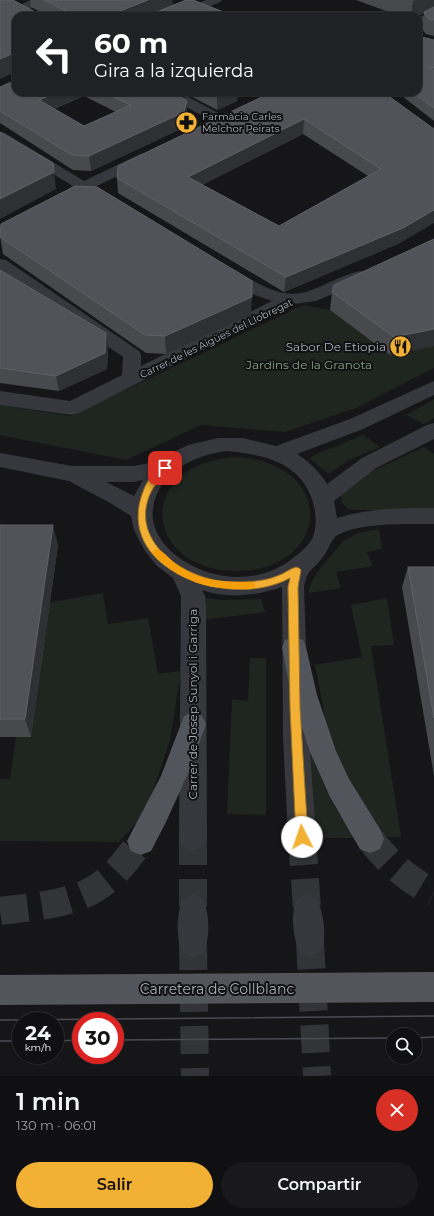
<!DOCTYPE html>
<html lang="es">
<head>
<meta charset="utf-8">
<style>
  :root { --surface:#101012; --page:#19191b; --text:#f1f3f6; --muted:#9c9d9f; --line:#303032; --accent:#f2b134 }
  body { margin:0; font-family:Montserrat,sans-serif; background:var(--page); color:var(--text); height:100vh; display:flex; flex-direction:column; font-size:15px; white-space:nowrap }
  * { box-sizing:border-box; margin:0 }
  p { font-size:13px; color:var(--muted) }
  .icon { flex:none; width:22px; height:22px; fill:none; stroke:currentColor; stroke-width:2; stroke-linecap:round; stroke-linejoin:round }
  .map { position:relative; height:1076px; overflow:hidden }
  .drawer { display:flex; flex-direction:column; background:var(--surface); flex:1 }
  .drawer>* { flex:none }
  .hud { position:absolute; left:12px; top:12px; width:410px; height:84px; border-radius:12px; box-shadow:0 1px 3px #0004,0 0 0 1px var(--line); background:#202124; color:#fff; overflow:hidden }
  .fabs { position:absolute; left:386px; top:1028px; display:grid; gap:8px }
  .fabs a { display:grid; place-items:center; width:36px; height:36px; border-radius:50%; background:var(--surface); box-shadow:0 1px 3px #0004,0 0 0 1px var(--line); font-size:20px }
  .speed { position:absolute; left:12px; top:1012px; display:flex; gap:8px; font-size:20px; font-weight:700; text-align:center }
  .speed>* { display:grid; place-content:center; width:52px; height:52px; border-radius:50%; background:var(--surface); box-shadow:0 1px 3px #0004,0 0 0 1px var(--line); line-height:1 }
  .speed small { font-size:10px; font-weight:400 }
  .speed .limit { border:6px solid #d22; background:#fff; color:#111 }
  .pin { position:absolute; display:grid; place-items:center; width:34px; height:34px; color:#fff; margin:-17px; border-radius:8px; box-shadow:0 2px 6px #0006 }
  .me { position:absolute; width:44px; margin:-22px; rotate:356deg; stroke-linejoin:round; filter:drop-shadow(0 0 3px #0008) }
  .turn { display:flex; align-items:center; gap:14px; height:84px; padding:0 16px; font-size:18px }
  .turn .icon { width:52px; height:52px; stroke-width:2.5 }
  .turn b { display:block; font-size:28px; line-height:34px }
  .round { display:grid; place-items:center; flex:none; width:42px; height:42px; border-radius:21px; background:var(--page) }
  .overview { display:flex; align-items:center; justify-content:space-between; height:68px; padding:0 16px }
  h1 { font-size:24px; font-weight:600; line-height:30px }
  .action { display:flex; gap:8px; margin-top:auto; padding:8px 16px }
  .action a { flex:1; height:46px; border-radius:24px; background:var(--accent); color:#111; font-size:16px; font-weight:600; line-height:46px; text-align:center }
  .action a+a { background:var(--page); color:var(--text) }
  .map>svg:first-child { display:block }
  .green { fill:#1e261f }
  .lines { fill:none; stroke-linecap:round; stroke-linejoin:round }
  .minor-tunnel { stroke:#333438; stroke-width:28; stroke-dasharray:28 14; stroke-linecap:butt }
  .major-tunnel { stroke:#333438; stroke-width:28; stroke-dasharray:28 14; stroke-linecap:butt }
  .minor { fill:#37383d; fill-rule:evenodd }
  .major { fill:#53555c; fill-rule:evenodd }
  .tram { stroke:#4a4c52; stroke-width:1.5 }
  .wall { fill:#47494d; fill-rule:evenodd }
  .shaded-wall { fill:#2f3033 }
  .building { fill:#525359; stroke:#5f6168; fill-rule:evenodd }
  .route { fill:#f2b134; stroke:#9d7322 }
  .slow { fill:#f59e0b }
  .labels { text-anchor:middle; stroke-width:4; stroke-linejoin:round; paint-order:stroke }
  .far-poi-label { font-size:10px; fill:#a8adb8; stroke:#111113; text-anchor:start }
  .far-street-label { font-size:10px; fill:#a8adb8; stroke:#111113 }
  .poi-label { font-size:12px; fill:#a8adb8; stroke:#111113; text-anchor:end }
  .park-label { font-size:12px; fill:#7fa381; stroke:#111113 }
  .street-label { font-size:12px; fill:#a8adb8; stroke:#111113 }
  .near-street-label { font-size:14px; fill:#a8adb8; stroke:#111113 }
</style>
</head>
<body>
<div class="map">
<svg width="434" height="1076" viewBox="0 0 434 1076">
  <rect width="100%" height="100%" fill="#161618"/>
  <path class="green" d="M303,305L330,310L390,355L434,346V368L356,408L285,432L201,425L126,460L0,435V405L71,416Z
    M434,399V418L424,424L406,415Z
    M363,435L380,447L349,460L329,474L310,459L312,456Z
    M424,447L434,454V510H355L348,509L342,503L341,495L370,472Z
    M237,457C339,464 331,572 234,571C143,569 133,463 237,457Z
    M379,529L382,549L367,552L373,566L336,572L341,588L308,593L311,583L316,574L343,541L358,533Z
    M103,593L108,624L148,618L158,674L181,671L170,740L154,788L140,819L119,842L0,841V779H10L35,605Z
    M206,598L222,600L261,599L265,612L203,620L204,599Z
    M387,598L394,645L371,646L401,837H378L337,755L326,723L315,665L362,657L351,605Z
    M250,658H266V815L227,814L232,699L248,701Z
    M304,734L324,785L337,811L356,838H313Z"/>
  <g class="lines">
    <path class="minor-tunnel" d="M193,837V909
      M302,837L307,909
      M310,941L317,1076
      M193,942L195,1076"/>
    <path class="major-tunnel" d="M370,839C388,862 408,880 434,893
      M0,911C36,906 77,905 106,881C120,870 130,855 141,841"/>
    <path class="minor" d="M31,0H47L45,2L24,11H16L14,9L16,7Z
      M206,0H222L220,2L189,16H173L175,13Z
      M434,11V20L418,27V18Z
      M162,92H179L224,116L226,119L224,122L219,123L214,122L164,95Z
      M0,132L5,133L84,181L140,154L145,153L150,154L152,157L150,160L95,187L114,199L117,202L114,205C103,208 93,199 83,193L73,197L68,195L65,192L73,186L0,142Z
      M0,259L6,260L139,351L141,355V366L272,301L250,293L220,276L218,272L220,268L226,267L232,268C254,281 281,301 309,291C326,285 342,275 360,271L366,272L368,276L366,280L316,301L294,304L79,413L72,415L0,405V391L70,401L122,375L123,357L0,272Z
      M434,381V395L363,429L297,454C309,462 319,471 327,484L362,458L427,425L434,423V439L376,468L334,501L337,518C369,508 401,508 434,508V524C409,524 357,522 336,536C331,540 328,551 323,557C312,572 308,567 304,587L309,736L316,837L312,847L302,851L292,847L288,837L283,736L282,587C255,596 228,599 202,590L205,596L206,608L207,837L203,847L193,851L183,847L179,837L181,596L173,578L156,565L145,551L134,530L131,516L112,504L69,481L0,467V453L72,466H134L160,461L174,452L188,445L218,438H243L276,446L350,419ZM226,451C264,454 304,463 314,506C316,516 317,528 312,539C308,546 300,553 293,558C260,585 212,582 178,557C163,546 150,528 153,508C158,473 194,455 226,451ZM143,480L134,496L106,482H134Z
      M193,894L203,899C210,915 210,936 204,953L193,957L182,953C176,936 176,915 183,899Z
      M307,894L317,899C324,915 327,935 321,952L310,956L299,952C293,935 290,915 297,899Z"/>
    <path class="major" d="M294,637L303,640L306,647L317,695L336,751L349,779L380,829L384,839L380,849L370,853L360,849L350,832L330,797L310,752L291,695L282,647L285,640Z
      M193,712L202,716L206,724L190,769L166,822L151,851L141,855L131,851L127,841L161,776L184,716Z
      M434,972V1002L0,1005V975Z"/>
    <path class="tram" d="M0,1020L434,1016
      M415,1038L434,1037
      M115,1040L393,1038
      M0,1041H21
      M55,1041L81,1040"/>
  </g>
  <path class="wall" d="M30,0H172L173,6L234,16H48L31,7Z
    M356,0H434V36L426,34L421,28L424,13L418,16H400Z
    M434,40V121L397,92H418Z
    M0,87L16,92H171L187,115L185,127L91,171L73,170L0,123ZM84,96L116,112L84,126L54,109Z
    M183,92H238L237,101L217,110Z
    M383,92L400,243L284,292L118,193L117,178ZM303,134L368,176L279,226L202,185Z
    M0,235L251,315L166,354L146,353L3,254Z
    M434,239V346L390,355L330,310L332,292Z
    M0,270L108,348L107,369L59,391L0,383Z
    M0,525L58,545L31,737H0Z
    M408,567H434V776L402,587Z"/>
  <path class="shaded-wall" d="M148,0H172L173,6L147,16H107Z
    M416,0H434V8L418,16H411L413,1Z
    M16,52V72L0,79V59Z
    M58,92H84V96L41,114L39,100Z
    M226,92H238L237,101L217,110V95Z
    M187,101V115L185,127L91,171L89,156Z
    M304,119L303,134L188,192V177Z
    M53,163L56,189L0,219V199Z
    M434,210V223L400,243L284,292L286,277Z
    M252,297L251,315L166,354L165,336Z
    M434,329V346L390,355L394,337Z
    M106,333L108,348L107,369L59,391L56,376Z
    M53,525L58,545L31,737L25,719Z"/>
  <path class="building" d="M0,0H13L43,16H16V52L0,59Z
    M44,0H148L107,16H76Z
    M186,0H193L234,16H147Z
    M434,7V20L428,18L424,12Z
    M418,36L434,40V68L427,66L434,71V108L412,92H418Z
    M16,80V92H58L39,100L84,126L131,105L103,92H171L187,101L184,112L89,156L72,155L0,111V87Z
    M210,92H226L217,95Z
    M272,92H383L434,129V210L403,228L286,277L117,178L118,166ZM304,119L381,169L279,226L188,177Z
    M0,132L53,163L54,172L0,199Z
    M75,186L97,187L252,281V297L165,336L145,335L0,237L1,224Z
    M434,239V329L394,337L332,292L334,285Z
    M0,270L106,333L105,353L56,376L0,368Z
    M0,525H53L25,719H0Z
    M408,567H434V718Z"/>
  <path class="route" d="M165,464L169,468C160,482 152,484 147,503C135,551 198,585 238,582C250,582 265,581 277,576C284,574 289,569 296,567L299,568L301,570L298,587L300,708L308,837L306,841L302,843L298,841L296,837L290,708L288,587L290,578C231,611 110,570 144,489C147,481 156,467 165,464Z"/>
  <path class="slow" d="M157,549C165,552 170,560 177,565C201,581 222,582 251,582L254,583L256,585L254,588L251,589C209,590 185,584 154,555L153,553L154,550Z"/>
  <defs>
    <symbol id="pharmacy-disc" viewBox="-11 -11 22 22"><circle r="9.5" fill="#f2b134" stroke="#111113"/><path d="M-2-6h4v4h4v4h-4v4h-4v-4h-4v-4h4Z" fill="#111"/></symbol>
    <symbol id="restaurant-disc" viewBox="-11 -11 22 22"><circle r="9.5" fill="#f2b134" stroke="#111113"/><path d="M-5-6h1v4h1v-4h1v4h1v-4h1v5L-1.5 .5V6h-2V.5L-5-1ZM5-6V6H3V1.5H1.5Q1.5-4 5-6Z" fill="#111"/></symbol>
  </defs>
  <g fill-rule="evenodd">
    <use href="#pharmacy-disc" x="174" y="110" width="25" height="25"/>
    <use href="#restaurant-disc" x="388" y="334" width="25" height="25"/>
  </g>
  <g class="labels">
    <g class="far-poi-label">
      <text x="202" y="120">Farmàcia Carles<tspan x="202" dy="12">Melchor Peirats</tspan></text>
    </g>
    <g class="far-street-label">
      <text transform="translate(216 338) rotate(-26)" y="4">Carrer de les Aigües del Llobregat</text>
    </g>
    <g class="poi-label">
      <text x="386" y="351">Sabor De Etiopia</text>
    </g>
    <g class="park-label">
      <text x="309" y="369">Jardins de la Granota</text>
    </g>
    <g class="street-label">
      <text transform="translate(193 704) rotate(-90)" y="4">Carrer de Josep Sunyol i Garriga</text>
    </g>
    <g class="near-street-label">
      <text x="217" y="994">Carretera de Collblanc</text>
    </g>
  </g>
</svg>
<div class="fabs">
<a><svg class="icon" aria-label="search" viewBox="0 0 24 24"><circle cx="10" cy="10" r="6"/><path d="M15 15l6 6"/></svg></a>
</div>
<div class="speed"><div>24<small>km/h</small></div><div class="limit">30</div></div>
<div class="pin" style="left:165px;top:468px;background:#d93025"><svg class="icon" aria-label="arrive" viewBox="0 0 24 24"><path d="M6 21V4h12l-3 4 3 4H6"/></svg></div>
<svg class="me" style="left:302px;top:837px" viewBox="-20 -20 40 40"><circle r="19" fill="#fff"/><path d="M0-13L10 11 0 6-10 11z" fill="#f2b134"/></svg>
<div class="hud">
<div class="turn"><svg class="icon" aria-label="left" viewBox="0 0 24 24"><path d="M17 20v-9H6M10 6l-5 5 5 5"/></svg><div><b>60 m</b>Gira a la izquierda</div></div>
</div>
</div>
<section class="drawer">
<div class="overview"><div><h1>1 min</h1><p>130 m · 06:01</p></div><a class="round" style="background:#d93025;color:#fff"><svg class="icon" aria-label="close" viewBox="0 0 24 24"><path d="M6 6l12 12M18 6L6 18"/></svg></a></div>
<div class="action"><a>Salir</a><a>Compartir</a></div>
</section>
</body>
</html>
